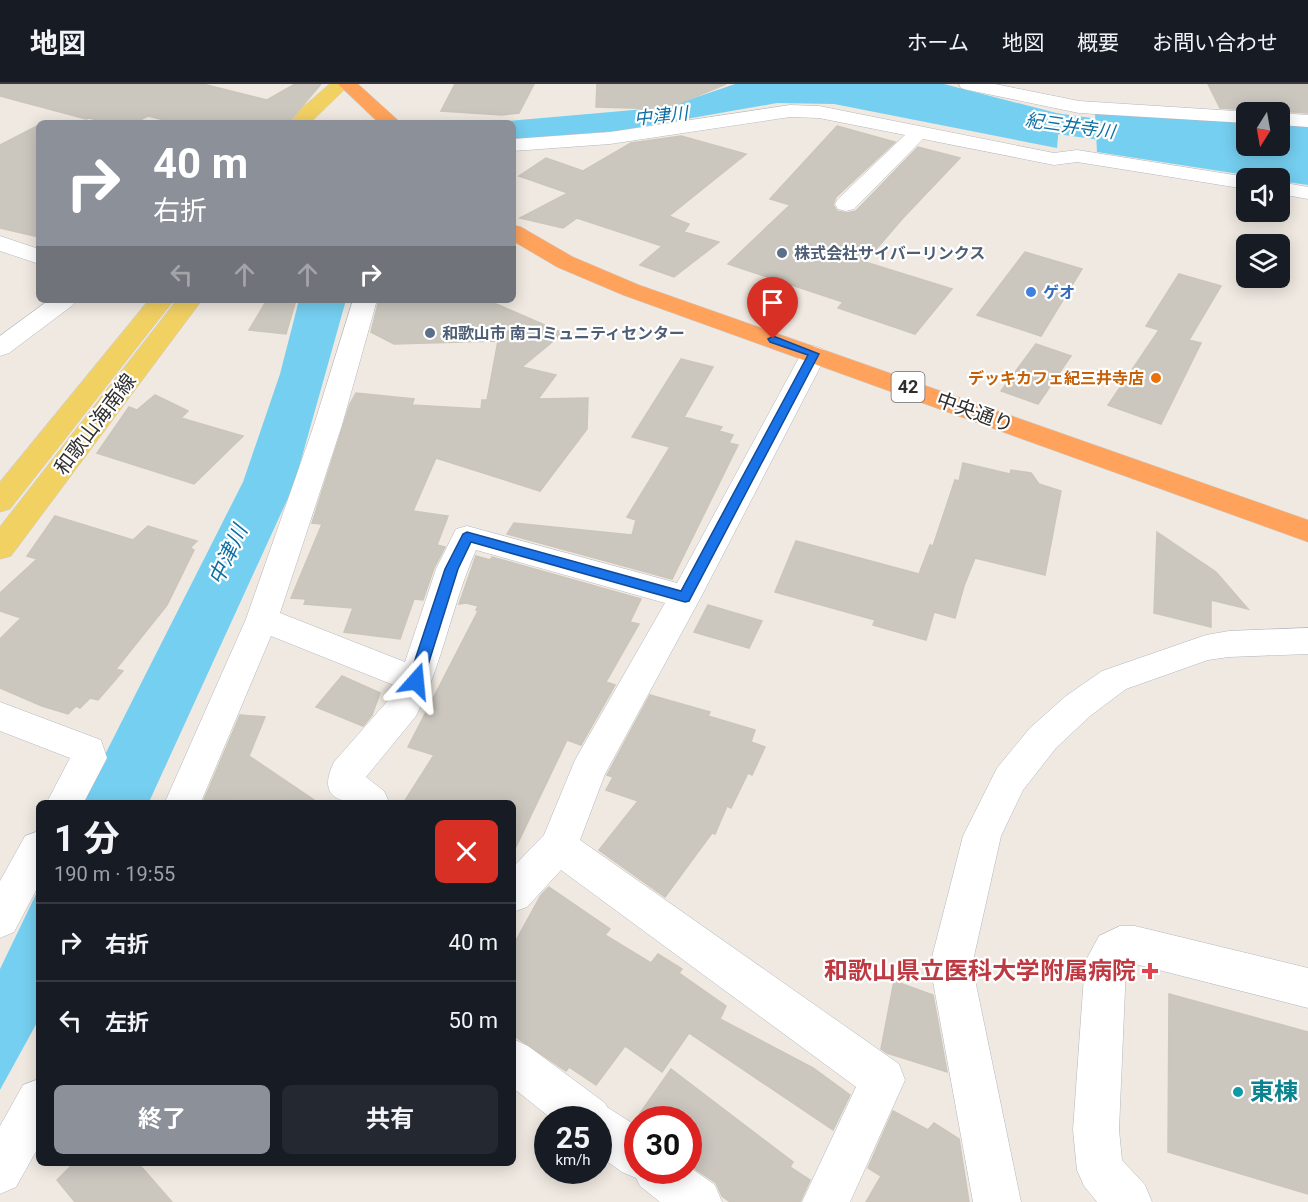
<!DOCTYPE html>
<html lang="ja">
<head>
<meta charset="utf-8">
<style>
  :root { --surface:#171b24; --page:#242831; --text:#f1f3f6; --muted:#9ea1a6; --line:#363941; --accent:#8c9099 }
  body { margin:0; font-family:Roboto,"Noto Sans JP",sans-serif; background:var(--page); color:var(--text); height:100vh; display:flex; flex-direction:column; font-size:22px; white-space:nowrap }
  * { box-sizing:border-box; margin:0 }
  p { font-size:20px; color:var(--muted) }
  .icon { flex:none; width:33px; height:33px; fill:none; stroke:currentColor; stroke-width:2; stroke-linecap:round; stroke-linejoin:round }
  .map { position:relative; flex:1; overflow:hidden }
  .panel { position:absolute; left:36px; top:716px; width:480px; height:366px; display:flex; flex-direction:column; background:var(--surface); border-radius:9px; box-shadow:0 3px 15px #0003 }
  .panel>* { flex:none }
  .guide { position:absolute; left:36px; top:36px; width:480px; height:183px; border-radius:9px; box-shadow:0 3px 15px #0003; background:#8c9099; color:#fff; overflow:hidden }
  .needle { width:39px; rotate:191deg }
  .buttons { position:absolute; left:1236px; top:18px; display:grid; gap:12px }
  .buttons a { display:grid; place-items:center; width:54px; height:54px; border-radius:9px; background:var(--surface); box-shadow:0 3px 15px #0003; font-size:30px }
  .speed { position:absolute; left:534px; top:1022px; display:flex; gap:12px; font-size:30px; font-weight:700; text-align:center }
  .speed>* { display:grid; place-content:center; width:78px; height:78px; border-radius:50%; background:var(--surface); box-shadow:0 3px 15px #0003; line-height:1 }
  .speed small { font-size:15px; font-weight:400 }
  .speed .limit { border:9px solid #d22; background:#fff; color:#111 }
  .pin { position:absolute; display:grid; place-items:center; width:51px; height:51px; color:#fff; margin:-62px -26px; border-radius:50% 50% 50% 0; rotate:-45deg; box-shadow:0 0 6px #0007 }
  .pin .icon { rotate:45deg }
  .me { position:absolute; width:66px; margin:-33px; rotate:18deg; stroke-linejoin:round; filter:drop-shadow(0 0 4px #0008) }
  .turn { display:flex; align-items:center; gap:21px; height:126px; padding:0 18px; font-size:27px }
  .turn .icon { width:78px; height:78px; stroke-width:2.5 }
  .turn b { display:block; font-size:42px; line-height:51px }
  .lanes { display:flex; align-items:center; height:57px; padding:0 18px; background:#0003; justify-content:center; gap:30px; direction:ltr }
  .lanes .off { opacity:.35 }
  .round { display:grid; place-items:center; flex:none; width:63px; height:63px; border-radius:9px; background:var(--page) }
  .head { display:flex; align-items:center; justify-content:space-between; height:102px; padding:0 18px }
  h1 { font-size:36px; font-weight:700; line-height:45px }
  .button { display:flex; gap:12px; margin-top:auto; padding:12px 18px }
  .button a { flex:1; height:69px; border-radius:9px; background:var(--accent); color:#fff; font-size:24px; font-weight:700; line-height:69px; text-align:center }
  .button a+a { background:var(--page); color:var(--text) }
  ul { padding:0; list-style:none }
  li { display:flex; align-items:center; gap:18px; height:78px; padding:0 18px; border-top:2px solid var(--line) }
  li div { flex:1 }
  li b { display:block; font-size:22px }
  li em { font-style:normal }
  header { display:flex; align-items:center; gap:36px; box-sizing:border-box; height:84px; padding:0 30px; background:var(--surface); border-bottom:2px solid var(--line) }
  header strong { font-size:28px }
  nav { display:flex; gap:33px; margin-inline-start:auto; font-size:21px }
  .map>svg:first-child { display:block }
  .water { fill:#75cff0 }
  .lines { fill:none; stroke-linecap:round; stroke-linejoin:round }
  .river { fill:#75cff0; fill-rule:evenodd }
  .building { fill:#cbc7bf; stroke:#cbc5ba; stroke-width:1.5 }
  .minor-casing { stroke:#b4b7c1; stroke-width:1 }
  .major-casing { stroke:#c9c9c9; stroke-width:1 }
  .highway-casing { stroke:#c9c9c9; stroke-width:1 }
  .minor { fill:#fff; fill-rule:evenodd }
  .major { fill:#f2d163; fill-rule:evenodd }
  .highway { fill:#ffa35c; fill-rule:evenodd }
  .route { fill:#1a73e8; stroke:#114b97; stroke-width:1.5 }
  .service-dot { fill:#5c6f8a; stroke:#fff; stroke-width:2 }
  .shop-dot { fill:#3f7fe0; stroke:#fff; stroke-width:2 }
  .food-dot { fill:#e8710a; stroke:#fff; stroke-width:2 }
  .health-dot { fill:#e0444e; stroke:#fff; stroke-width:2 }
  .culture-dot { fill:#0f9aa8; stroke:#fff; stroke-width:2 }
  .labels { text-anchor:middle; stroke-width:4.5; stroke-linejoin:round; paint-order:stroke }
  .far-service-label { font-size:16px; font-weight:bold; fill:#4e5e75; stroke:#fff; text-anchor:start }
  .far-shop-label { font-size:16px; font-weight:bold; fill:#366cbe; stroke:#fff; text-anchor:start }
  .far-food-label { font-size:16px; font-weight:bold; fill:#c56008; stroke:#fff; text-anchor:end }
  .far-water-label { font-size:18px; font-style:italic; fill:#0d6fa3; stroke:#fff }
  .shield { fill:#fff; stroke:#6d6d6d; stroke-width:1.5 }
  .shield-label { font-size:18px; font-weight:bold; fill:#2e2e2e }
  .street-label { font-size:20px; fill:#2e2e2e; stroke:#fff }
  .water-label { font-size:21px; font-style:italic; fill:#0d6fa3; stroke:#fff }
  .near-health-label { font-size:24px; font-weight:bold; fill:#be3a42; stroke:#fff; text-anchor:end }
  .near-culture-label { font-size:24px; font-weight:bold; fill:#0d838f; stroke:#fff; text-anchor:start }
</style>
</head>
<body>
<header>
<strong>地図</strong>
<nav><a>ホーム</a><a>地図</a><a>概要</a><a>お問い合わせ</a></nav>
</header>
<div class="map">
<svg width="1308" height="1118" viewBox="0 0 1308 1118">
  <rect width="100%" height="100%" fill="#efe9e1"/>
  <path class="water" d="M735,0H944L1060,30L1057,64L834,20L777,19L618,47L513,55V39H485L668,23Z
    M1095,29L1246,39V62H1280V40L1308,42V101L1280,97V94H1265L1097,68Z
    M299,216H346L294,401L149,718H81L243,398L280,290Z
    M39,804V935L0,1006V885Z"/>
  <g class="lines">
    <path class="river" d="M817,0H877L921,11L1246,55V62H1280V59L1308,63V85L921,31L822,7Z"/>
  </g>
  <path class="building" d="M0,0H203L267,16L295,0H321L288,39H176L148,32L134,39H108L89,34L86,35L0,12Z
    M455,0H534L519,29L502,31L441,27Z
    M597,0H726L666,25L596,23Z
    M1208,0H1308V29L1280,27L1253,28L1251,26L1220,24Z
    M39,41V153L0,144V61Z
    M837,42L895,58L836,113L833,121L837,127L847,129L856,127L918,63L960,74L903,134L865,178L952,205L915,250L838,224L843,218L728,180L790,121L770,115Z
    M681,52L746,70L669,132L689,140L684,148L719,158L674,193L640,181L662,162L577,134L563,144L520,134L568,109L519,92L546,74L583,87L631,59Z
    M1025,168L1082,185L1041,252L977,231Z
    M1179,190L1221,202L1189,256L1201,259L1161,340L1108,321L1159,246L1146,242Z
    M267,216H296L286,250L249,246Z
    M379,216H487L563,249L522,283L556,291L538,315L588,314L587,345L540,407L436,374L413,427L448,432L437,461L445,463L434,484L423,516L414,515L400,555L344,548L353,524L304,520L306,515L291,514L322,440L312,439L350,320L356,309L414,315L412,321L481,325L482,316H487L498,257L394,260L371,248Z
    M1036,260L1071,272L1038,320L1001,307Z
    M681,275L713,283L684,333L722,343L719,347L733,351L729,359L738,361L672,495L507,450L514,439L632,451L636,436L627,433L670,363L632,353Z
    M155,311L188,327L181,334L243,352L194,400L97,369L129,323L137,326Z
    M963,379L1010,390L1011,386L1031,389L1039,400L1061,407L1045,491L975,474L964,502L955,534L934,528L926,556L873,541L875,536L775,508L796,457L919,490L930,461L933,462L955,396L959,397Z
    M55,432L133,456L148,442L197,457L190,464L194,466L167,521L116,585L123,587L98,616L90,614L80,624L76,622L68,630L42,622L0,604V555L21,534L0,527V509L37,475L27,472Z
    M1157,448L1216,488L1248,525L1211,516V543L1154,529Z
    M476,472L490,476L492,473L641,515L630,538L639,540L606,598L615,601L581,661L567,656L513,769V718H404L434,671L408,663L478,527L476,526L478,522L466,519L459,520Z
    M708,521L762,537L749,564L694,548Z
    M342,592L380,609L372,631L363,642L316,623Z
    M650,611L710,628L708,632L755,646L751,658L765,663L752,691L748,689L731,724L727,722L715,750L712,749L665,813L599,766L638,717L606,706L613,693L607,691Z
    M240,631L265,633L249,672L317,718L204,716Z
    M549,803L610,845L605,851L651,879L658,870L682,885L679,889L726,922L720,935L813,984L850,1011L833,1046L689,949L662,988L625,962L596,1001L569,983L566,987L513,951V862L541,811Z
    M894,897L933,911L947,988L887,969L881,965Z
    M1169,910L1308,948V1110L1168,1068Z
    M671,985L793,1078L790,1083L810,1096L800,1118H730L722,1112L716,1099L688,1080V1035H636Z
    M893,1027L928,1046L934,1039L959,1055L969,1118H866L881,1092L868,1084Z
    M75,1078H137L172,1118H75L57,1096Z"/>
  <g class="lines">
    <defs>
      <path id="minor" d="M959,0H995L1079,17L1251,28H1246V39L1079,29L968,6L961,4Z
        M790,21L819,22L1054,69L1077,66L1253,94H1246V105L1077,78L1054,81L923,55L854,125L846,127L838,125L835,120L838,115L905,51L819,34L790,33L610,60L513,67V55L610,48Z
        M1280,29L1308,31V43L1280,41Z
        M1280,98L1308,103V115L1280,110Z
        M0,152L39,165V180L0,167Z
        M49,216H76L73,221L9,269L0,272V252Z
        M353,216H377L342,341L280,529L405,578L436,485L456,445L467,442L677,499L801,270L805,265L814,262L823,265L827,270L701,513L605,690L580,756L899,980L905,996L850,1118H802L856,1003L561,786L527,823L513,828V783L544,751L575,676L665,519L476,466C452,520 443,579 416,632L366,693L384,707L389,718C360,718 311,726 334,678L391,613L396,602L271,552L201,718H165L246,535L314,341Z
        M1308,544V570L1229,573L1208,576L1126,605L1090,632L1056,664L1023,706L1001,752L972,881L1021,1118H973L930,881L963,752L997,684L1030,644L1066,612L1102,587L1206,551L1229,547Z
        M0,618L101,656L107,674L84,718H47L70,674L0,647Z
        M39,747V801L14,848L0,854V797L25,752Z
        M1120,842H1135L1308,884V924L1135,880L1126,881L1119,1046L1122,1076L1145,1101L1152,1118H1097L1084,1102L1077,1086L1073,1046L1085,878L1099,852Z
        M513,955L528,962L605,1019L607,1023L638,1043V1086H688V1082L715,1101L722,1118H660L640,1102L636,1094L622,1088L598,1071V1035H552L513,1004Z
        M39,995V1062L16,1103L0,1110V1042L23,1001Z"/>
      <path id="major" d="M330,0H350L310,39H290L302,24Z
        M149,216H174L10,425L0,428V398Z
        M177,216H202L11,472L0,475V443Z"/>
      <path id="highway" d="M338,0H358L401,39H379Z
        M513,141L521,143L573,173L639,201L1308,436V458L623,211L557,183L513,157Z"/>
    </defs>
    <use href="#minor" class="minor-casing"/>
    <use href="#major" class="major-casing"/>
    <use href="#highway" class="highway-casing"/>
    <use href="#minor" class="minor"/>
    <use href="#major" class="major"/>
    <use href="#highway" class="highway"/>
  </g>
  <path class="route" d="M773,252L819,270L689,517L685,518L471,458L458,485L423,597L420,600H411L408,597L445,485L463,450L467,448L681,507L808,271L770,258L768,255Z"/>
  <g class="service-dot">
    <circle cx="782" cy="169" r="6"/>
    <circle cx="430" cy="249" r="6"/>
  </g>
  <circle class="shop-dot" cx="1031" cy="208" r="6"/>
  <circle class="food-dot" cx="1156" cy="294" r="6"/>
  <path class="health-dot" d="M1147 878h6v6h6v6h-6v6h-6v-6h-6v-6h6z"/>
  <circle class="culture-dot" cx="1238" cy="1008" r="6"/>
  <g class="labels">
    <g class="far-service-label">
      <text x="794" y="175">株式会社サイバーリンクス</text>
      <text x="442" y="255">和歌山市 南コミュニティセンター</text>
    </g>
    <g class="far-shop-label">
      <text x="1043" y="214">ゲオ</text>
    </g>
    <g class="far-food-label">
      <text x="1144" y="300">デッキカフェ紀三井寺店</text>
    </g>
    <g class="far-water-label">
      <text transform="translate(661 32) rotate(-6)" y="6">中津川</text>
      <text transform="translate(1070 42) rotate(8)" y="6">紀三井寺川</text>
    </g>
    <rect class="shield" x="891.5" y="288" width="33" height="30" rx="4.5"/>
    <g class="shield-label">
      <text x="908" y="309">42</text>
    </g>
    <g class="street-label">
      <text transform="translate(975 328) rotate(20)" y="7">中央通り</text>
      <text transform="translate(95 340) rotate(-53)" y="7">和歌山海南線</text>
    </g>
    <g class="water-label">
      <text transform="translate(228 471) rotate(-65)" y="7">中津川</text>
    </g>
    <g class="near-health-label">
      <text x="1136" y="895">和歌山県立医科大学附属病院</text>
    </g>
    <g class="near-culture-label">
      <text x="1250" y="1016">東棟</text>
    </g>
  </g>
</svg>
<div class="buttons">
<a><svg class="needle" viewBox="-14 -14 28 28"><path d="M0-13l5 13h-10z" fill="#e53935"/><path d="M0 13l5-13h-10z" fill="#9ea1a6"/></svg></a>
<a><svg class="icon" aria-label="sound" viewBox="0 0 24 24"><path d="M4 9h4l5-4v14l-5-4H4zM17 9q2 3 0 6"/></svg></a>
<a><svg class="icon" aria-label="layers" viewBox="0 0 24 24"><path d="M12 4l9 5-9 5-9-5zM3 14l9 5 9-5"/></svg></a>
</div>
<div class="speed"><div>25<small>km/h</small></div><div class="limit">30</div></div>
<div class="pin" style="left:773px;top:255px;background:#d93025"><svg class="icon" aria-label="arrive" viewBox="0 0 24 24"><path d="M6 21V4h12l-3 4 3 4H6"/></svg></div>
<svg class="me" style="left:416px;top:597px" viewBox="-20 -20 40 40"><path d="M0-17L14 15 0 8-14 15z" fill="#1a73e8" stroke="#fff" stroke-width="4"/></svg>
<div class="guide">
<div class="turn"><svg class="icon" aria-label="right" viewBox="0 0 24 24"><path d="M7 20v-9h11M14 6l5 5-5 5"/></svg><div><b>40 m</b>右折</div></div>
<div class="lanes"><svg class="icon off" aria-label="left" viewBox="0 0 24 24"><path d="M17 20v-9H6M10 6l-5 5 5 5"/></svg><svg class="icon off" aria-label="ahead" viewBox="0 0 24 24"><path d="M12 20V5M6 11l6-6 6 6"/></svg><svg class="icon off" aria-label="ahead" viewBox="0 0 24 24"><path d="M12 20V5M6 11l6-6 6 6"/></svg><svg class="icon" aria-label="right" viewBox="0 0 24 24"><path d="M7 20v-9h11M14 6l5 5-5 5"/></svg></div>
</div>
<section class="panel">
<div class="head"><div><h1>1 分</h1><p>190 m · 19:55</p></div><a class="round" style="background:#d93025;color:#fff"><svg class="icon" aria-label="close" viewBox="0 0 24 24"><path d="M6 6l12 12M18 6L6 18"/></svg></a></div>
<ul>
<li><svg class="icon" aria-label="right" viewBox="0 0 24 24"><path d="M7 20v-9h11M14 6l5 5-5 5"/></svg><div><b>右折</b></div><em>40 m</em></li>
<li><svg class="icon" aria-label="left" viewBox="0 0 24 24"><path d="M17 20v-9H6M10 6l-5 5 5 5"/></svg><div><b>左折</b></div><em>50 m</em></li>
</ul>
<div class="button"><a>終了</a><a>共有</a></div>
</section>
</div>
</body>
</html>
